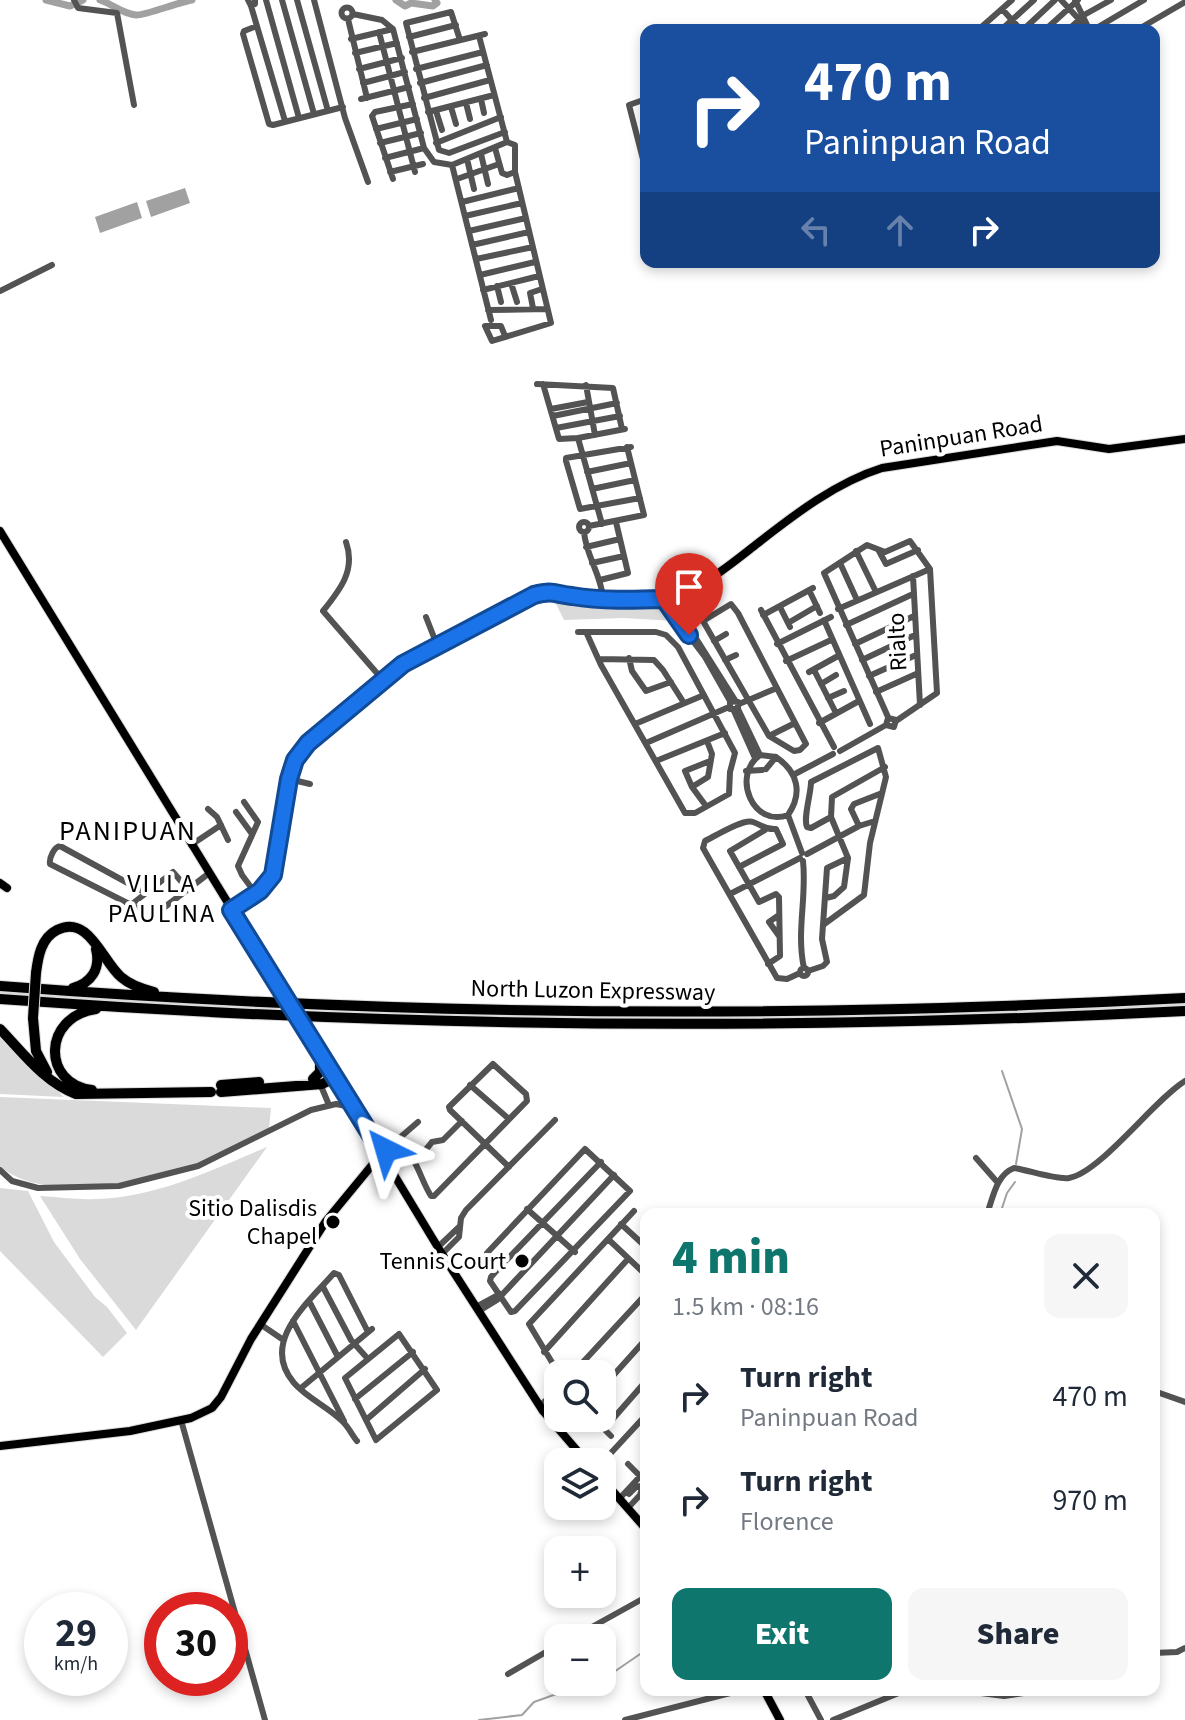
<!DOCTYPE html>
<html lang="en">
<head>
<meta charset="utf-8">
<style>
  :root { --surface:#fff; --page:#f6f6f7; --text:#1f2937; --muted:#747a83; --accent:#0f766e }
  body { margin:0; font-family:"Source Sans 3",sans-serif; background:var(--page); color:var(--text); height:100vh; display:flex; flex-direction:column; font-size:30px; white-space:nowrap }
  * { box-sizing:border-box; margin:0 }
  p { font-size:26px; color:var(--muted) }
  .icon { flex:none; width:44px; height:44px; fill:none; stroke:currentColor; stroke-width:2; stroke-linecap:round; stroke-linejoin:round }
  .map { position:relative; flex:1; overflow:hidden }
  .sheet { position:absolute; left:640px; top:1208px; width:520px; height:488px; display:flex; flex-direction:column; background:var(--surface); border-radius:16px; box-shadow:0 4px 12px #0003 }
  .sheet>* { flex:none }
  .hud { position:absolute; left:640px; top:24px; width:520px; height:244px; border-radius:16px; box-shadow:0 4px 12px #0003; background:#1a4fa0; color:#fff; overflow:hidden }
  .tools { position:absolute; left:544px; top:1360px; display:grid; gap:16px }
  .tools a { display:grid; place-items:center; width:72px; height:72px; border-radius:16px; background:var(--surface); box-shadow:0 4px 12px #0003; font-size:40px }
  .speed { position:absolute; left:24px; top:1592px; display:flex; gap:16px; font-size:40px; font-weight:700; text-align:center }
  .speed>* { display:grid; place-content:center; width:104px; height:104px; border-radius:50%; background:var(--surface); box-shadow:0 4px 12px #0003; line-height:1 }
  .speed small { font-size:20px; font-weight:400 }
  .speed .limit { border:12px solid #d22; background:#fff; color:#111 }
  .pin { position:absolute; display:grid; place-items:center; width:68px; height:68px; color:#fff; margin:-82px -34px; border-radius:50% 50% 50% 0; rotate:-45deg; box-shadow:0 0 8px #0007 }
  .pin .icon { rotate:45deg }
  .me { position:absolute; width:88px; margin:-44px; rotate:320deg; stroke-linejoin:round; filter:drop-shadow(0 0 6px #0008) }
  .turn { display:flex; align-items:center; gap:28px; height:168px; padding:0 32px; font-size:36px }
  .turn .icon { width:104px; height:104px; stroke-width:2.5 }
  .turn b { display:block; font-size:56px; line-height:68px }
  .lanes { display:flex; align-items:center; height:76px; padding:0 32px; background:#0003; justify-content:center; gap:40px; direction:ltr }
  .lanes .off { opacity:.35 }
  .round { display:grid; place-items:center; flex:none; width:84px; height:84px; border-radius:16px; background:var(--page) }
  .head { display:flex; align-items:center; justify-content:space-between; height:136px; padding:0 32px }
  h1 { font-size:48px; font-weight:800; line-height:60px; color:var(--accent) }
  .primary-button { display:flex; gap:16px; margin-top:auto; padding:16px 32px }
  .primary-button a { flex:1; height:92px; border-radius:16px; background:var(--accent); color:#fff; font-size:32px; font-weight:800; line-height:92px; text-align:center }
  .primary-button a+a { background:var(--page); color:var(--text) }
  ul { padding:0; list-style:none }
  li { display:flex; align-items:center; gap:24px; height:104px; padding:0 32px }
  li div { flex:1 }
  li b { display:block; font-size:30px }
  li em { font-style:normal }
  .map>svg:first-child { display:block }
  .green { fill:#dadada }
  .water { fill:#a1a1a1 }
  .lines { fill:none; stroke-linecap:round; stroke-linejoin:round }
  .stream { stroke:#a1a1a1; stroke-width:2 }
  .river { stroke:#a1a1a1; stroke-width:7 }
  .major-casing { stroke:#dbdbdb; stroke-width:10 }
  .highway-casing { stroke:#dbdbdb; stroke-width:12 }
  .minor { stroke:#535353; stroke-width:6 }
  .major { stroke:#000; stroke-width:8 }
  .highway { stroke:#000; stroke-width:10 }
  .major-bridge-casing { stroke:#dbdbdb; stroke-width:10; stroke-linecap:butt }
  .highway-bridge-casing { stroke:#dbdbdb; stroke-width:12; stroke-linecap:butt }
  .major-bridge { stroke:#000; stroke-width:8 }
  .highway-bridge { stroke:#000; stroke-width:10 }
  .route-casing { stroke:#114b97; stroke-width:20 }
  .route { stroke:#1a73e8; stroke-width:14 }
  .poi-dot { fill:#000; stroke:#fff; stroke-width:3 }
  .labels { text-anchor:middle; stroke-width:8; stroke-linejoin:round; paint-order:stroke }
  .street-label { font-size:24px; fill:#000; stroke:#fff }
  .poi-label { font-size:24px; fill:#000; stroke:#fff; text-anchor:end }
  .neighbourhood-label { font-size:26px; letter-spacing:2px; fill:#000; stroke:#fff }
  .quarter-label { font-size:28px; letter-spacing:2px; fill:#000; stroke:#fff }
</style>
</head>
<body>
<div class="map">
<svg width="1185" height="1720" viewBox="0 0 1185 1720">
  <rect width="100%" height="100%" fill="#fff"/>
  <path class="green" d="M554,600L665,606L675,621L623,618L564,620Z
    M0,989L286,1005L291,1014L0,997Z
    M1185,1002V1008L1122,1012L650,1022L322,1012L324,1008L650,1015Z
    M0,1037L64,1097L0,1094Z
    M0,1097L271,1108L269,1129C245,1140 222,1154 197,1164C149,1183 41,1204 0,1166Z
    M267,1147L136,1330L80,1259L40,1196C58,1197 77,1200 96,1199C157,1197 212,1170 267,1147Z
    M0,1188L28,1191L54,1242L95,1297L107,1307L127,1333L103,1357L0,1251Z"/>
  <path class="water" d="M185,188L190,203L151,217L146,201Z
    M137,202L142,218L100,233L95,217Z"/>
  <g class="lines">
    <path class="stream" d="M1002,1071L1022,1129L1016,1164
      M1000,1214L1007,1193L1015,1182
      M602,1678L611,1674L646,1650
      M479,1720L522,1715L534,1702L590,1682"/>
    <path class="river" d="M46,0L70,6L83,0
      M100,0C112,4 123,14 136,15C144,16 179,2 192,0
      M396,0L405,6L411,3L433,6L437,3L435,0"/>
    <defs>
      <path id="major" d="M0,531L282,991
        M555,591C573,597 591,597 609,599C627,600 653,604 670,598C703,588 731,564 758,543C795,514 837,482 882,468L1057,441L1109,449L1185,439
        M0,883L7,888
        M231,910L260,891L273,875L292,768L308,743L403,664L534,595L559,591
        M304,1026L442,1254L543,1411L587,1462
        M0,1446L130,1431L191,1418L212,1408L221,1397L251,1339L326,1221L382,1153
        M602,1479L646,1529
        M764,1690L780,1720"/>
      <path id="highway" d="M36,973C38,957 41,938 57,930C89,914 102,961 121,977C130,985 142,989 154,992
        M0,986C394,1016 790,1019 1185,998
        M73,988C91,983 101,969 96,949
        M0,999C394,1028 790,1031 1185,1011
        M33,1018L36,1051L47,1072
        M0,1029C23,1053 44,1082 76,1094L211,1092
        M313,1079L320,1072V1064
        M221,1085L259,1082
        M92,1090C42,1084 42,1017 96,1009
        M221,1092L322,1084L335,1078"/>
    </defs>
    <use href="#major" class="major-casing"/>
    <use href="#highway" class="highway-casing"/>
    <path class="minor" d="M74,0L78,8L117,13L134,105
      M248,0L251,6L255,4V0
      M266,0L299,118
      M282,0L314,114
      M297,0L328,111
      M314,0L345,118L368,182
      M1061,0L1089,30
      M1075,0L1089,29
      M251,6L285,121
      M341.5 13a5.5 5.5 0 1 1 11 0a5.5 5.5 0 1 1-11 0Z
      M1002,9L1021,30
      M353,14L382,20L393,29L424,148L434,162L452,165L507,142L515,145V172L551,323L492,341L485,326H501L505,336
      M1084,15L1111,0
      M348,19L367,98
      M257,26L244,31L243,34L269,124L273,125L343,107
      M978,30L1012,0
      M1001,30L1034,0
      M1023,30L1055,0
      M1045,30L1078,0
      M1068,30L1079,20
      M1093,30L1144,0
      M1137,30L1185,2
      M379,32L415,172
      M479,36L507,142
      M409,37L456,25
      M351,39L393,29
      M460,40L451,12L406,23L439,150L449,153L505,132
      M412,52L485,34
      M355,53L397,43
      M359,69L402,58
      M416,69L483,52
      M363,83L405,72
      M420,83L487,65
      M424,98L490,80
      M361,99L409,87
      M481,99L484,113
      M646,99L629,105L646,171
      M466,103L470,119
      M451,107L456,124
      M436,111L442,130
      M428,112L494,95
      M376,129L417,119
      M380,143L421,133
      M436,143L501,117
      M495,148L502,173L507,175L515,172
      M481,154L488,184
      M385,158L424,148
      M467,159L474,189
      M452,165L491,320
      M390,172L423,164
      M393,179L372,116L375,112L413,104
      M457,179L499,164
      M462,202L519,188
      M465,216L522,203
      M469,231L526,218
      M472,245L529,232
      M476,259L533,247
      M480,275L535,262
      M511,283L517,302
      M497,286L501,302
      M483,290L539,276
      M0,291L52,265
      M533,308L530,293L542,289
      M488,310L547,309
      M537,384L613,388L622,429
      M543,384L559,439L578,438
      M586,385L595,435
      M551,409L588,402
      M553,416L617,403
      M556,428L620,416
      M631,447L566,458V461L580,509L640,498
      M587,472L631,463
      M592,489L635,480
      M579 527a5 5 0 1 1 10 0a5 5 0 1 1-10 0Z
      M602,524L578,438L625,429
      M589,526L644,515L627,447
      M584,532C586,556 601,574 603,598
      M346,542C356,570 340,590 323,611L382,679
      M586,547L620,539
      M856,551L876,592
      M879,551L886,564L918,550
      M592,563L624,556
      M840,563L857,600
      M913,576L920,705
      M600,580L628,573L616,522
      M809,590L820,613
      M668,594L735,700
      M662,595L677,620L705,657L730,701
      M731,604L738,613L806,744L800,750L794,751L769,736L703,621Z
      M780,607L790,627
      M838,609L930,569
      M761,610L834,747
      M763,615L813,588
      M426,617L437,645
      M824,620L870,724
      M788,623L817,606
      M846,625L913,594
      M578,632H656L666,635L678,647L735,753L730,772L729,794L695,813H685L601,665L587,634
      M714,641L726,634
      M777,644L831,617
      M855,644L914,616
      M629,658L632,671L646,691L671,682
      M599,659L654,660L663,670L684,703
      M725,660L736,655
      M862,660L915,635
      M786,661L831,640
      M814,670L836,713
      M809,672L838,656
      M869,676L916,655
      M821,684L836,675
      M876,692L916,674
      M828,698L844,691
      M739,704L777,688
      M738,709H730V701L738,702V709L760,755
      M734,711L755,758
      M888,717L824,573L867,545L885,552L910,541L930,569L937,693L896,721
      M819,723L859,701
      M635,724L704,695
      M769,736L795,723
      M646,743L729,707
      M840,751L886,725L894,727L896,720L888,718L886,725
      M760,755L776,757C798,772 803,793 788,815C753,828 731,776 760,755Z
      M656,761L725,733
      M766,769L776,757
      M746,771L762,770
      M793,775L833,754
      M289,779L310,784
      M692,787L708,777L712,754L707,741
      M244,802L258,822L238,866L242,875L256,894
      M706,806L692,787L685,771L710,761
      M208,809L217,817L228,840
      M236,812L252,834
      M788,815L802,853
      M875,821L859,826L851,809L854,804L882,793
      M765,830L730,851L759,902L776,894L779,897L780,956L768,964
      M191,845L221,825
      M807,854L859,826
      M803,861C807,897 796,932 804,968
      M739,867L783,844L776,829C765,830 762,825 753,822C744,818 715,836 705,841L703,848L777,978L787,979L800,973
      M146,893L60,846C54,847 49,858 50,864L165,922
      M730,894L800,858
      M826,898L834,896L844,887L848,858L831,817L832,797L885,767
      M132,904L173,872L187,888
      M153,916L208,874
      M823,925L864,895L870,843L886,777L878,748L811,782C811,794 803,818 807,827L811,828L831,817
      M779,936L769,922L779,915
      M800 972a4 4 0 1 1 8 0a4 4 0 1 1-8 0Z
      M808,971L823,966L827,962L822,939L827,868L848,858
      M470,1085L509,1119
      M321,1086L329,1105
      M462,1121L443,1140L432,1142L415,1163C421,1174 424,1185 431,1196H434L527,1101L526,1094L493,1064L449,1107L450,1110L509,1167
      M585,1149L630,1191L515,1311L511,1312L490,1281L491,1277L498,1269L487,1253Z
      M382,1153L418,1122
      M976,1158L998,1183
      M0,1170L12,1181L38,1188L119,1186L198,1166L311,1110L336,1104L346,1106L351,1103
      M527,1209L575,1252
      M987,1214C993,1198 996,1175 1014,1168C1028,1170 1056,1180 1069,1178C1100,1173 1154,1100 1185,1081
      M621,1224L646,1247
      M608,1239L646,1275
      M438,1247L459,1227
      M442,1254L459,1237L461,1218L466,1210L555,1120
      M498,1269L601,1162
      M323,1287L351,1340L368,1359
      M309,1301L338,1357
      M476,1307L500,1294
      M479,1311L497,1300L614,1175
      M293,1321L344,1421
      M260,1324L282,1339
      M399,1334L437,1390L376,1440L345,1378Z
      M544,1352L628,1259
      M559,1374L529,1324L634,1211
      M572,1374L646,1294
      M301,1388L372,1329
      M602,1388L646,1339
      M1154,1391L1185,1402
      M355,1399L413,1352
      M540,1406L558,1388
      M593,1418L611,1436
      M181,1420L265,1720
      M366,1420L425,1369
      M604,1429L646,1381
      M357,1441C352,1435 348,1426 342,1421C328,1407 307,1398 294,1383C259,1342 309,1302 334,1273L339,1275L368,1332
      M645,1450L646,1451
      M610,1454L646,1415
      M628,1464L640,1476
      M629,1494L636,1487L646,1485
      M620,1498L646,1470
      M628,1508L640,1495L643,1486
      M572,1638L646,1597
      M1154,1653L1177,1652L1185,1648
      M508,1674L558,1645
      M805,1690L821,1720
      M958,1690L1004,1696L1043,1690
      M625,1720L742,1690
      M833,1720L906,1690"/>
    <use href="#major" class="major"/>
    <use href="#highway" class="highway"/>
    <defs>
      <path id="major-bridge" d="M282,991L304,1026"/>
      <path id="highway-bridge" d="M33,1018L36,973"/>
    </defs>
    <use href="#major-bridge" class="major-bridge-casing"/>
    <use href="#highway-bridge" class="highway-bridge-casing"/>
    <use href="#major-bridge" class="major-bridge"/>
    <use href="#highway-bridge" class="highway-bridge"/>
  </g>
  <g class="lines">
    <defs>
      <path id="route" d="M386,1150L382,1153L231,910L260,891L273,875L289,779L295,760L308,743L403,664L534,595C554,590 554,594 572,596C602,601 634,600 664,599L689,635"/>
    </defs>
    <use href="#route" class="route-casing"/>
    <use href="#route" class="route"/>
  </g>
  <g class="poi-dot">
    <circle cx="333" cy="1222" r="8"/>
    <circle cx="522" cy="1261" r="8"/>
  </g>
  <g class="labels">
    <g class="street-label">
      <text transform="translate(961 436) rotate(-9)" y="8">Paninpuan Road</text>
      <text transform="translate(897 642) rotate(-93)" y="8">Rialto</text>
      <text transform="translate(593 990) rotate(1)" y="8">North Luzon Expressway</text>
    </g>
    <g class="poi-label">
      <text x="317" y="1216">Sitio Dalisdis<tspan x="317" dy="28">Chapel</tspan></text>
      <text x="506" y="1269">Tennis Court</text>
    </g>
    <g class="neighbourhood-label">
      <text x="162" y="892">VILLA<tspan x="162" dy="30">PAULINA</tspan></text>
    </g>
    <g class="quarter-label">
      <text x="128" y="840">PANIPUAN</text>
    </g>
  </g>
</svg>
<div class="tools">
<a><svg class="icon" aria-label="search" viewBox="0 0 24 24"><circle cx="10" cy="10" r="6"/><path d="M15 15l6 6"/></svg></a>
<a><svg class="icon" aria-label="layers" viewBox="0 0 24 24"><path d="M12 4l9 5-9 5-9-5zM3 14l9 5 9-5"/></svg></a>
<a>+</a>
<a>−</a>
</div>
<div class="speed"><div>29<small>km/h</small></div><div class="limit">30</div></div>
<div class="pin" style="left:689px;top:635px;background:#d93025"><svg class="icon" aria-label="arrive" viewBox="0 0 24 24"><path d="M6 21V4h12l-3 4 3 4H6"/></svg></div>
<svg class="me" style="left:386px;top:1150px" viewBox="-20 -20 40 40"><path d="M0-17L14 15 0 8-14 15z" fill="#1a73e8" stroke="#fff" stroke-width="4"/></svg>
<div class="hud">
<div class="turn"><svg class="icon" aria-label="right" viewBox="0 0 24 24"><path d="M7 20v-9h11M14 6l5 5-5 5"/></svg><div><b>470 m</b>Paninpuan Road</div></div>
<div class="lanes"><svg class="icon off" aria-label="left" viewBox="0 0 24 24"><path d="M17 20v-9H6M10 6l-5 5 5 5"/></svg><svg class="icon off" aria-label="ahead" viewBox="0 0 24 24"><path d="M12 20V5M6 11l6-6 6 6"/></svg><svg class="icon" aria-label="right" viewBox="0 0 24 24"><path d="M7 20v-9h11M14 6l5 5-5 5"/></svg></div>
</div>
<section class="sheet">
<div class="head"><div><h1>4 min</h1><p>1.5 km · 08:16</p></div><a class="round"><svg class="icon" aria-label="close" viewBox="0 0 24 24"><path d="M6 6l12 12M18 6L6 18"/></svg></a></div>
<ul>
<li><svg class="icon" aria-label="right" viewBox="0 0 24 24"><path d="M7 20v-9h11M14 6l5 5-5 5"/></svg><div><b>Turn right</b><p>Paninpuan Road</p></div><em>470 m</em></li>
<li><svg class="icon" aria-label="right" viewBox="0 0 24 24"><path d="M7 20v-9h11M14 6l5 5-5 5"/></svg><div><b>Turn right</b><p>Florence</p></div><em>970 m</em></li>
</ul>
<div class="primary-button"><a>Exit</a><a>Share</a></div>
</section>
</div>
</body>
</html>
